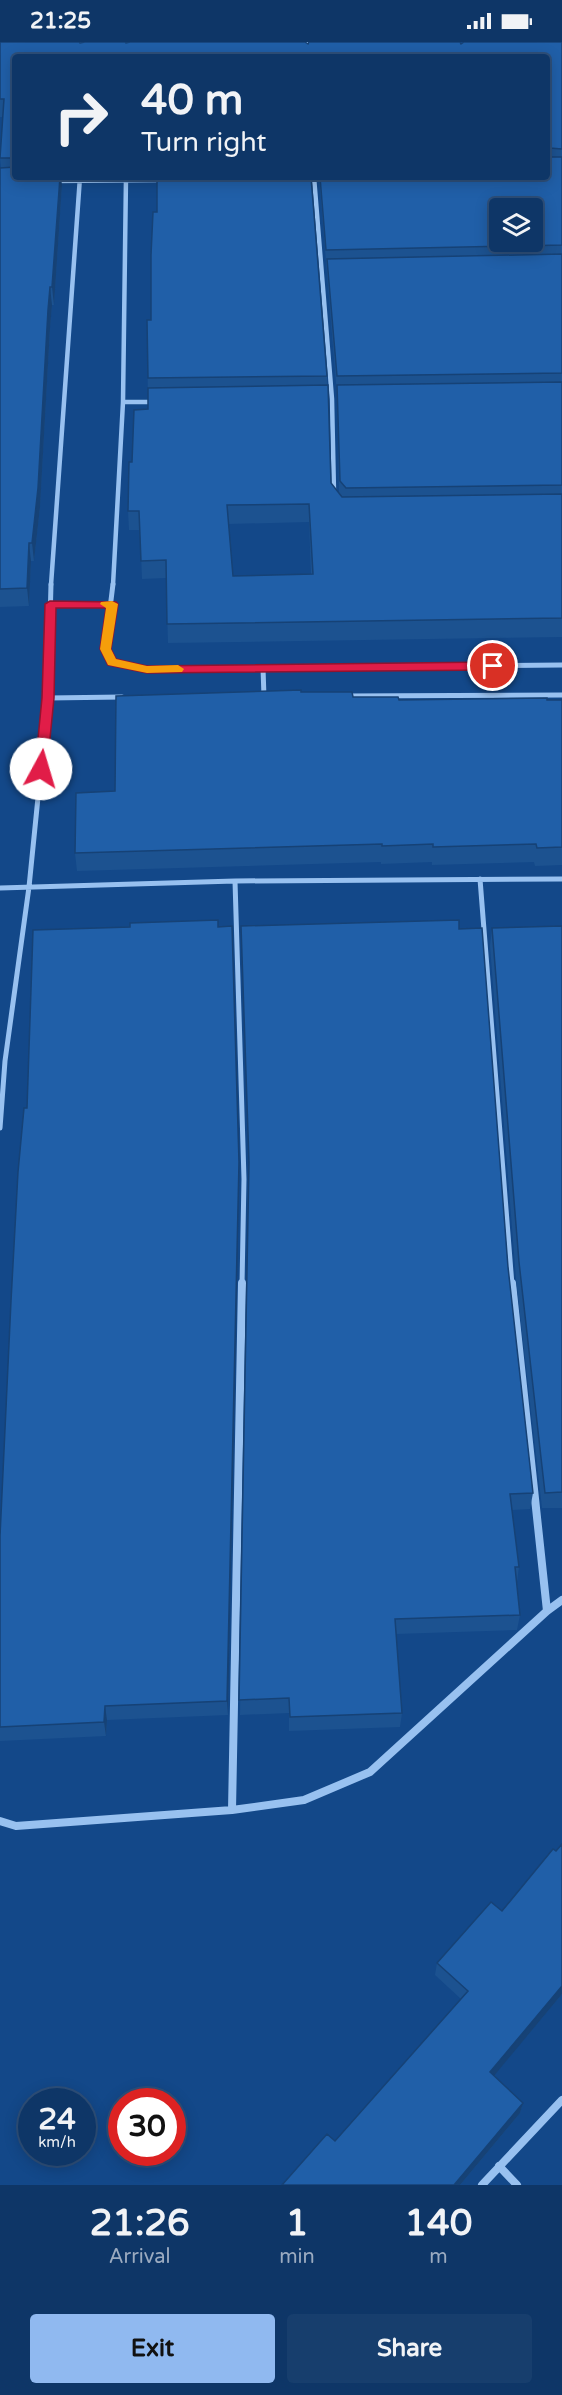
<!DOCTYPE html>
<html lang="en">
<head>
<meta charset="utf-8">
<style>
  :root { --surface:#0e3667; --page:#173e6d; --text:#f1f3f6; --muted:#9babc0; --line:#2e507b; --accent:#90b9f0 }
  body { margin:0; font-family:"Varela Round",sans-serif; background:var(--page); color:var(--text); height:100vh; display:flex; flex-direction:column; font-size:22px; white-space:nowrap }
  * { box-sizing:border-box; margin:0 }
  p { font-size:20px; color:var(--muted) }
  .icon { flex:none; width:33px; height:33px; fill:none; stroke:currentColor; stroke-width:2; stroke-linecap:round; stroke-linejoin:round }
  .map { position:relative; height:2143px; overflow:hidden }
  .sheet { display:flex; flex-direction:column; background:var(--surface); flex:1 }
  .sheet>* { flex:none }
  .banner { position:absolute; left:12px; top:12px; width:538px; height:126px; border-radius:6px; box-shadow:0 3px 15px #0003,0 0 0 2px var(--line); background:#0e3667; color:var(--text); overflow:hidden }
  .tools { position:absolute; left:489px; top:156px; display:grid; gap:12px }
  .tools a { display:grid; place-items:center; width:54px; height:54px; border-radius:6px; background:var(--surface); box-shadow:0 3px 15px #0003,0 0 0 2px var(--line); font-size:30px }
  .speed { position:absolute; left:18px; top:2046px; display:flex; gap:12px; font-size:30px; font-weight:700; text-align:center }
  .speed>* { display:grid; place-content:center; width:78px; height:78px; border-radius:50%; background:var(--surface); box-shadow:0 3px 15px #0003,0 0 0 2px var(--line); line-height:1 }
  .speed small { font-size:15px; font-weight:400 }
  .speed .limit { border:9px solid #d22; background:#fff; color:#111 }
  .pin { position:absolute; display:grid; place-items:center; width:51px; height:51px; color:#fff; margin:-26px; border:3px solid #fff; border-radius:50%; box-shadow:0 2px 6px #0007 }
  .me { position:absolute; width:66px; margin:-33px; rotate:6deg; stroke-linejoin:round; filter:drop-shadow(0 0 4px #0008) }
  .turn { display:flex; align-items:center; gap:21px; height:126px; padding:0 30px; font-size:27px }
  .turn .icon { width:78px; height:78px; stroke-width:2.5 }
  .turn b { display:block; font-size:42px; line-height:51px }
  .eta { display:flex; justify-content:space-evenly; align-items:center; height:102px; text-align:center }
  .eta b { font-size:36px; font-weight:700; line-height:42px }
  .cta { display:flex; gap:12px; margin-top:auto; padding:12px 30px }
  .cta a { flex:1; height:69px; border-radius:6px; background:var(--accent); color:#111; font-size:24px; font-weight:700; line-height:69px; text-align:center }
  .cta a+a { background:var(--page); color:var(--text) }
  .status { display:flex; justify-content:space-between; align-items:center; height:42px; padding:0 30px; background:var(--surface); direction:ltr }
  .status svg { height:16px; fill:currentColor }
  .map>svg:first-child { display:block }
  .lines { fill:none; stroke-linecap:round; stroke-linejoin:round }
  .street-far2 { stroke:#98c1f0; stroke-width:4.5 }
  .street-far1 { stroke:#98c1f0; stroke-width:5 }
  .street { stroke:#98c1f0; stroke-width:8 }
  .wall { fill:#1c5290; fill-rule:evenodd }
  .shaded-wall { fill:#164276 }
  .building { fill:#205fa8; stroke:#164276; stroke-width:1.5; fill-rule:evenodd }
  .route { fill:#e11d48; stroke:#92132f; stroke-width:1.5 }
  .slow { fill:#f59e0b }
</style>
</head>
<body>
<div class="status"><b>21:25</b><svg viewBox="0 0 49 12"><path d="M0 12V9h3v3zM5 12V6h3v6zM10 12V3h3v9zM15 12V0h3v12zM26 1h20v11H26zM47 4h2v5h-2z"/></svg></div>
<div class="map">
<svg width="562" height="2143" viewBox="0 0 562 2143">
  <rect width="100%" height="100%" fill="#134889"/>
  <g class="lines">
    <path class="street-far2" d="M83,0V15
      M306,0L307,15
      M314,135L332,357L334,451
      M55,139L164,138
      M123,360H156
      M51,543L80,135
      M113,543L123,360L126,135"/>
    <path class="street-far1" d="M113,542L105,607L112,620L147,627L562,623
      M50,562H112
      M263,626L264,655
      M345,654L562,653
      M48,656L122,655
      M480,837L512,1243
      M235,839L244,1137L242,1243
      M0,846L235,839L562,837
      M0,1086L5,1019L29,845L48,656L51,542"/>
    <path class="street" d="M512,1241L547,1569
      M232,1768L242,1241
      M0,1779L16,1784L232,1768L304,1758L370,1730L547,1569L562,1558
      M499,2124L517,2143
      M482,2143L562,2058"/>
  </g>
  <path class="wall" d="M0,0L80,1L308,2H461L562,0V595L168,601L166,536L142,537L140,488H129L128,469L132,420L148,367L147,278L327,334L331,441L339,451L337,353L319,135H548V15H15V135L62,143L54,263H52L50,286L40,465L34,519H31L29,564L0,565V126H1L0,116L3,75H0ZM309,480L311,532L233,534L229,482Z
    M301,650L353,655L399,658H562V823L535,824L534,820L432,823V820L381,822V820L77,829L75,811L115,749Z
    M562,884V1466H542L516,1237L490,904L492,886Z
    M248,1124L508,1225L533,1451L530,1467L512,1468L519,1525L517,1540L520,1573L517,1588L396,1592L402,1671L400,1685L289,1689V1671L240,1673Z
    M239,1137L228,1673L107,1678L106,1694L0,1699V1494Z
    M562,1802V1952L494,2033L523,2061L520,2071L460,2143H282L335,2099L461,1957L435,1933L437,1921L502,1869Z"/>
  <path class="shaded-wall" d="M60,135H61L62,143L54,263L52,245Z
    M50,245L52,263L50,286L40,465L34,519L32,501L48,268Z
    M29,501L31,519L29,564L27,546Z
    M239,1120V1137L228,1673L227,1659Z
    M105,1664L107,1678L106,1694L104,1680Z
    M562,1944V1952L488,2041L490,2030Z
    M523,2061L520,2071L460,2143H454Z"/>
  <path class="building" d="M0,0H79L80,1L85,0H125L126,1L130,0H305L308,2L309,0H460L461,2L464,0H562V107L550,106L548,108V15H15V116H0L4,57H0Z
    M548,114V115H562V203L326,208L320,135H548ZM500,166H532V200H500Z
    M15,125V135H60L52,245H50L48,268L38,446L32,501H29L27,546L0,547V126Z
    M157,135H311L327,334L148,336L147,278H151V213L153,170H157Z
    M562,212V331L337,334L327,217Z
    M562,340V443L346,446L340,439L337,343Z
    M328,343L331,441L342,455L562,452V576L167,582L166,518L141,519L139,469H128L129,420H132L134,368L148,367V346ZM309,462L313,532L233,534L227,463Z
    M301,648V650H352L353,655H398L399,658L547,656V658H562V805L537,806L536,802L433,805V802L382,804V802L75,811L76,751L115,749L116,654Z
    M218,878V885L232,884L239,1120L227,1659L105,1664L104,1680L0,1685V1494L11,1259L18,1130L24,1066H27L33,888L130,885V881Z
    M459,878V887L482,886L508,1225L533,1451L510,1452L519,1525H515L520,1573L395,1577L402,1671L290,1675L289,1656L239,1658L249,1120L241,884Z
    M562,884V1450L545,1451L519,1220L492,886Z
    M562,1802V1944L490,2030L523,2061L454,2143H282L327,2092L335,2099L468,1949L437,1921L491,1860L502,1869L553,1807L556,1809Z"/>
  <path class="route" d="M50,559L116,560L118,562L111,607L116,617L147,624L493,620L499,624L493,628L147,631L108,623L100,607L106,566H56L54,656L47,727L41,731L35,727L42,656L45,562Z"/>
  <path class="slow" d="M112,559L118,562L111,607L116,617L147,624L178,623L184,627L182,630L147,631L108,623L100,607L106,566L100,562L101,560Z"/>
</svg>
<div class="tools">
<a><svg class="icon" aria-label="layers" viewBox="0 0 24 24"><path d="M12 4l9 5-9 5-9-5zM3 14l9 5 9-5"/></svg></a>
</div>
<div class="speed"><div>24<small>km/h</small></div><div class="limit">30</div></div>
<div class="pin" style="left:493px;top:624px;background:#d93025"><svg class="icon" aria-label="arrive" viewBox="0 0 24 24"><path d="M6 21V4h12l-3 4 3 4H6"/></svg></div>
<svg class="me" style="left:41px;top:727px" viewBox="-20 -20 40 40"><circle r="19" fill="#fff"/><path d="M0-13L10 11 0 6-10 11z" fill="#e11d48"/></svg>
<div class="banner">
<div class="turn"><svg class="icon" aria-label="right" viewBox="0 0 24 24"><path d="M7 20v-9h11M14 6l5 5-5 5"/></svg><div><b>40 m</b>Turn right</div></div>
</div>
</div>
<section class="sheet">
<div class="eta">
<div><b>21:26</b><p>Arrival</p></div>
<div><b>1</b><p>min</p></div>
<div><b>140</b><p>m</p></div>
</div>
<div class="cta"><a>Exit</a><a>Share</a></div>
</section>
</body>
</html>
